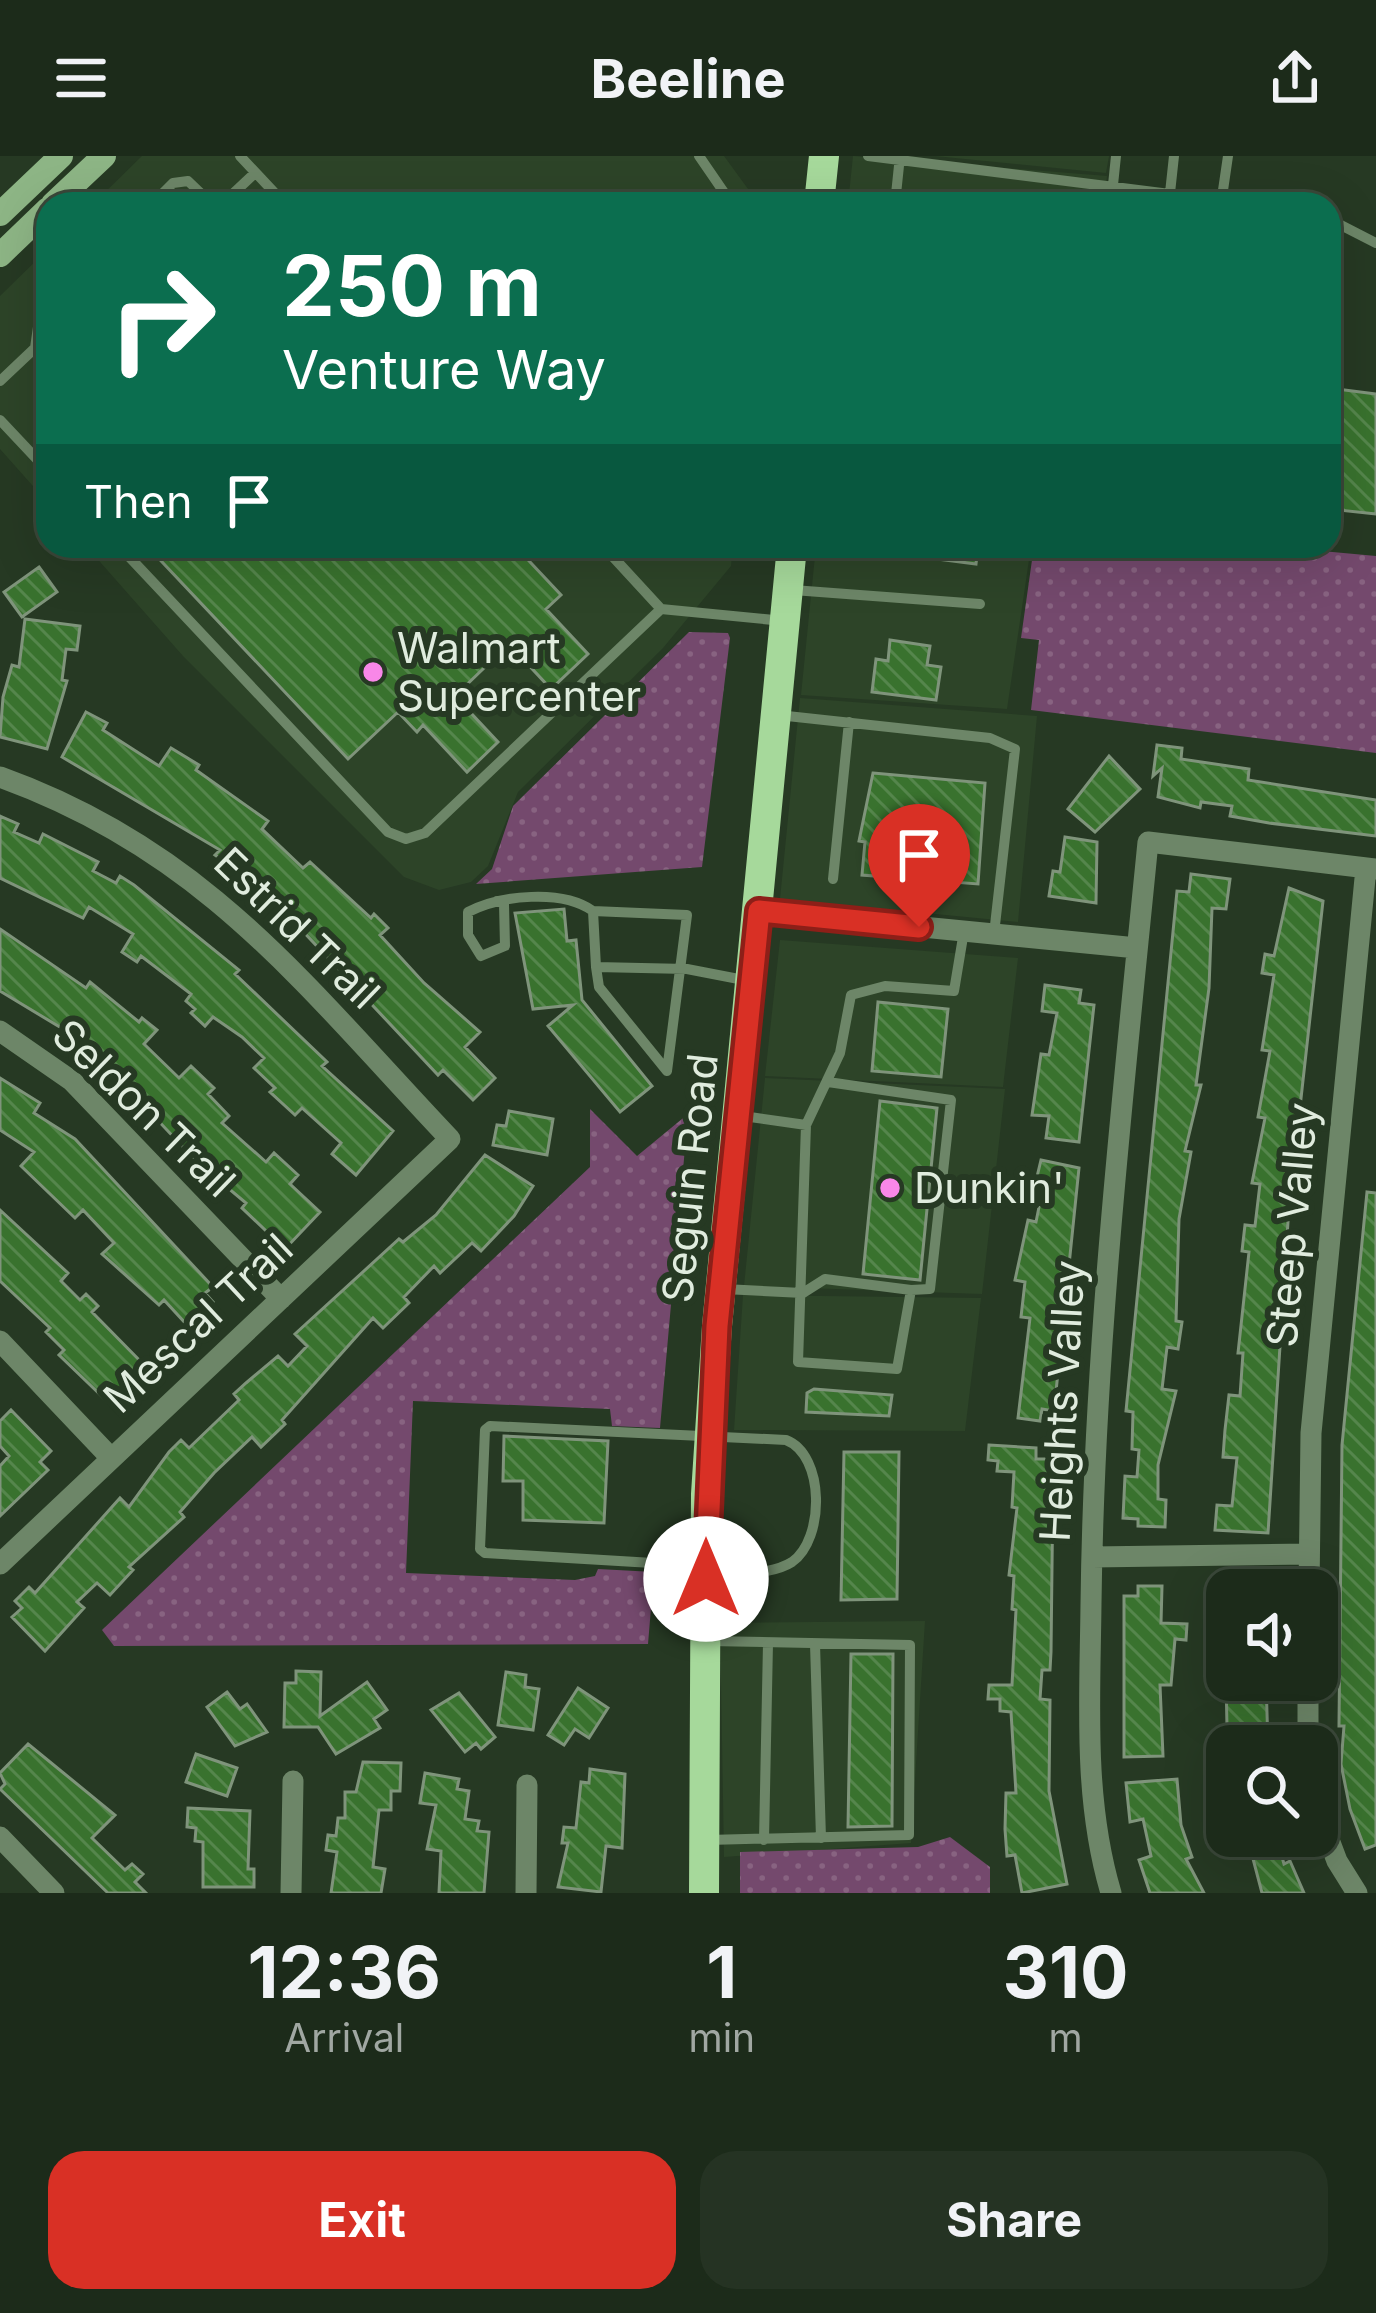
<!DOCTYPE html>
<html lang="en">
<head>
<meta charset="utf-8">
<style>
  :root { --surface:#1c2b1a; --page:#253323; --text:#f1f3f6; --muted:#a0a7a2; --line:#3a4739; --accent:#d93025 }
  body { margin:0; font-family:Inter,sans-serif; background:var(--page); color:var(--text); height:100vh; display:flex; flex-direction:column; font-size:45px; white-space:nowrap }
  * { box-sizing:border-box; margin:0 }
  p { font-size:39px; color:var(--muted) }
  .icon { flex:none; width:66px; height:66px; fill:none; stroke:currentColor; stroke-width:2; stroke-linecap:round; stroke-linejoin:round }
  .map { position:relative; height:1737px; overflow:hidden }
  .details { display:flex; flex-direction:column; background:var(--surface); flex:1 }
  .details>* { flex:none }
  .top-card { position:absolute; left:36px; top:36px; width:1305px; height:366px; border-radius:36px; box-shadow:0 12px 48px #0002,0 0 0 3px var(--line); background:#0b6e4f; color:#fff; overflow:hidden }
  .tools { position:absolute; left:1206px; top:1413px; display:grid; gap:24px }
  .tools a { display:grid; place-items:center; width:132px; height:132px; border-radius:24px; background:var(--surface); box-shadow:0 12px 48px #0002,0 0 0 3px var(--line); font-size:60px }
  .pin { position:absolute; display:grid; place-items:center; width:102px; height:102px; color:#fff; margin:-123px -51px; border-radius:50% 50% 50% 0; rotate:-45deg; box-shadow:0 0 12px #0007 }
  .pin .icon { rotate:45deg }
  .me { position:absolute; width:132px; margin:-66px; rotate:0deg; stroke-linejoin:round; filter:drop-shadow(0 0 9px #0008) }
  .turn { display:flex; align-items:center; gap:42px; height:252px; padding:0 48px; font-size:54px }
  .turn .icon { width:156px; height:156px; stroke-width:2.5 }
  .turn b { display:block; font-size:84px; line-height:102px }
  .then { display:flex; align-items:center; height:114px; padding:0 48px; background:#0003; gap:24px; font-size:45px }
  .eta { display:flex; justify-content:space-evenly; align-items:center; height:204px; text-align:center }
  .eta b { font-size:72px; font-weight:700; line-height:84px }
  .action { display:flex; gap:24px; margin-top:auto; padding:24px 48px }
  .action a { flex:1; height:138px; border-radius:36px; background:var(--accent); color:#fff; font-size:48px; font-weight:700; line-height:138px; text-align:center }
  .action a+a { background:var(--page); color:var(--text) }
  header { display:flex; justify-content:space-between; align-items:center; height:156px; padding:0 48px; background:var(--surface); font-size:54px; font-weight:700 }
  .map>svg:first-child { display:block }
  .built { fill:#2d4428 }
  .grass { fill:url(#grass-dots) }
  .building { fill:url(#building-back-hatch); stroke:#7f947b; stroke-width:3 }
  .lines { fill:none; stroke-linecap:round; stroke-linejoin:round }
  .lane { stroke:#6d8668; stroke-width:10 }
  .street { stroke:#6d8668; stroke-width:21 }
  .secondary { stroke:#8db585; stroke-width:24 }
  .primary { stroke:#a6d99b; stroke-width:30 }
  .route-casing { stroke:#8d1f18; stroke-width:30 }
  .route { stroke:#d93025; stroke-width:21 }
  .poi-dot { fill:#f987e8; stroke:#263923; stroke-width:4.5 }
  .labels { text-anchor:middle; stroke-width:12; stroke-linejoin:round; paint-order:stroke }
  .poi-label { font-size:42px; fill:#e0ecde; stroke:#263923; text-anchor:start }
  .street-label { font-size:42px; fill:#e0ecde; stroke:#263923 }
</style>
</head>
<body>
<header><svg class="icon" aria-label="menu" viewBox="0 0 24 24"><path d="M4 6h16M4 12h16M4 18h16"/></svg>Beeline<svg class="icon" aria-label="share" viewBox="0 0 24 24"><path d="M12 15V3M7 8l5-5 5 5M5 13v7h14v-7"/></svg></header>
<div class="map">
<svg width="1376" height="1737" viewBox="0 0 1376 1737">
  <defs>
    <pattern id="grass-dots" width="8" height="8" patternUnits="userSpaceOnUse" patternTransform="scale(3)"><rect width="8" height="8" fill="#74496d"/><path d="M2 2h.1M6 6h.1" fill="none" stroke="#886381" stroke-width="1.8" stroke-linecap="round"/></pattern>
    <pattern id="building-back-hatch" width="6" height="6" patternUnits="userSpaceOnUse" patternTransform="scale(3)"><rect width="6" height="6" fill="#39722e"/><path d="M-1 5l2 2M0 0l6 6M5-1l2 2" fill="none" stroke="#55864c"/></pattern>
  </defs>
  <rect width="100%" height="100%" fill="#263923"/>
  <path class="built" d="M142,0H724L759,48H93Z
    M853,0L1107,20L1104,48H848Z
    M935,0H1109L1106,17Z
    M48,93V347L0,293V140Z
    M86,390H733L731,410L663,492L518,636L488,710L471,726L439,734L404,721L183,500Z
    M816,390H1031L1007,553L801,539Z
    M800,542L1037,560L1018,766L780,743Z
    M780,784L1018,802L1003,931L765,920Z
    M765,922L1005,933L982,1138L744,1130Z
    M743,1139L981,1142L965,1275L734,1274Z
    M925,1465L911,1687L724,1701L720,1467Z"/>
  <path class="grass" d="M1034,390H1267L1376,400V597L1031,554L1039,484L1021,482Z
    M689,476L728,477L730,482L702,711L476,728L492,713L513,650Z
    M590,953L637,1000L688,958L660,1272L612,1270L610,1253L413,1245L406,1417L575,1424L595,1420L598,1413L654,1416L648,1488L114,1490L102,1474L590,1011Z
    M950,1681L990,1711V1737H740V1696L918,1691Z"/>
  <path class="building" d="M1329,232L1376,238V358L1329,353Z
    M147,390H515L561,439L546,453L588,498L551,533L509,488L455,540L498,586L467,616L423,569L417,576L398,556L348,603Z
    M907,390H978L976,408L906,399Z
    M39,411L57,436L22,461L4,436Z
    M25,463L80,470L77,494L66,493L62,524L67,525L47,593L0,581L3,541L12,509L19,511Z
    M890,484L930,490L927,509L941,511L936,544L872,536L876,503L888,505Z
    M86,556L107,567L103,574L159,610L171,592L199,609L196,614L268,665L262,673L303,712L310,706L371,762L374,758L388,772L380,779L424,827L480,876L465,891L495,922L473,944L443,914L438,919L265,735L215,699L220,694L62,601Z
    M1157,589L1182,592L1181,603L1249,613L1248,624L1376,644V680L1269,667L1230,660L1232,650L1201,646L1200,652L1158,641L1162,612L1153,620Z
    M1109,600L1140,633L1095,676L1068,653Z
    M873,617L985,627L978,728L862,719L865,686L859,685Z
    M0,660L18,668L14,676L39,687L43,678L98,706L93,715L116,727L120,720L134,729L239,814L235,818L327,906L322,910L393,975L356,1019L332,998L341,987L302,952L295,959L270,936L275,932L254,912L264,902L242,881L213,861L205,870L191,857L195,853L186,845L191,838L141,800L137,806L122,796L133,778L89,751L83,762L0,722Z
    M1065,681L1097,686L1096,747L1049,740L1053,715L1060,716Z
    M1191,718L1230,723L1226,753L1212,752L1209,832L1196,929H1201L1185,995L1191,996L1179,1063L1176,1165L1182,1166L1178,1193L1167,1191L1162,1233L1176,1235L1158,1309V1343L1166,1344L1165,1371L1138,1370V1363L1123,1362L1125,1320L1137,1321L1139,1294L1132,1293L1133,1256L1126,1255L1177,735L1189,736Z
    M1289,732L1323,745L1289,1050L1268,1377L1215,1374L1217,1349L1232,1350L1237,1302L1223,1301L1225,1274L1229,1239L1240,1240L1243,1197H1238L1249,1096L1242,1095L1245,1069L1255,1070L1260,1028L1252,1027L1265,962L1258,961L1270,895L1262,894L1274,819L1262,817L1265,798L1274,800Z
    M564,753L567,785L576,784L582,844L652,930L620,956L548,870L573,849L533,853L515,757Z
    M0,773L86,832L90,826L139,866L142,862L157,874L144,888L179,922L191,910L214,932L208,938L229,960L222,967L266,1006L274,997L298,1019L290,1028L320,1056L285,1093L242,1052L246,1047L198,1007L102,905L68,876L0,835Z
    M1045,829L1081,834L1079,847L1094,849L1079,986L1046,982L1049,960L1032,959L1041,898L1049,899L1057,857L1042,855Z
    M878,846L948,853L941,921L872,915Z
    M0,922L40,947L34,957L75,983L213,1131L205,1137L213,1146L188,1170L164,1144L159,1149L102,1098L114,1087L83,1054L75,1062L21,1010L34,996L0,974Z
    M880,945L937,952L920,1124L863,1118Z
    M509,955L553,963L547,999L493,989L497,969L506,970Z
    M485,999L533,1030L514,1060L481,1095L472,1087L440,1117L434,1110L404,1141L409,1147L383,1172L373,1162L282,1264L285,1268L261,1291L252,1281L214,1317L180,1356L184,1361L129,1411L133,1414L110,1439L97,1427L77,1446L84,1452L45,1495L12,1461L22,1452L15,1445L29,1431L35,1437L120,1342L129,1351L169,1296L181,1284L189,1292L239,1244L234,1238L246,1227L278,1200L288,1210L307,1190L295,1178L399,1083L403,1086L436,1059Z
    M1041,1004L1079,1012L1054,1255L1042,1253L1040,1265L1018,1262L1030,1162L1021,1161L1025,1126L1015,1124L1028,1064L1036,1066L1044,1026L1036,1025Z
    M1367,1036L1376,1037V1689L1365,1693L1350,1653L1341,1608L1344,1570H1339L1342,1289Z
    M0,1054L68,1117L61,1125L80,1144L86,1138L98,1150L92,1156L149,1214L113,1251L59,1199L64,1194L46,1176L50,1172L0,1125Z
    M814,1233L892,1239L889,1260L806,1256L807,1237Z
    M11,1254L51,1295L40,1306L48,1314L0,1360V1310L9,1300L0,1290V1265Z
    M504,1280L608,1285L604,1367L523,1364V1325H503Z
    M989,1289L1036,1292V1303H1049L1048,1325H1053L1051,1496L1050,1514H1042L1040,1543L1050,1544L1049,1635L1067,1728L1022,1737L1015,1699L1007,1700L1005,1673L1006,1637H1016L1011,1556L1000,1555V1543H988L989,1529H1012L1016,1454L1012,1453L1014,1420L1009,1419L1017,1352L1012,1351L1014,1316L997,1315L998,1305L988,1304Z
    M844,1296H899L897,1443L841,1444Z
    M1138,1430H1162L1161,1467L1187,1468L1186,1484L1175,1483L1171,1529H1160L1163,1600L1124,1601V1440H1138Z
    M851,1498H893L892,1670L848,1671Z
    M296,1515L321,1516L320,1560L367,1526L387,1554L374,1563L380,1572L336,1598L318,1571H284L285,1527H296Z
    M506,1516L526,1519L525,1531L539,1533L533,1574L498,1569Z
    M1226,1524H1266L1268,1590H1220V1571H1227Z
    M578,1532L608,1552L589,1582L575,1573L564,1589L548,1579Z
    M227,1536L240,1553L247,1548L267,1576L235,1590L207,1551Z
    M459,1537L495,1581L481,1593L476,1587L465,1596L431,1554Z
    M28,1588L115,1659L92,1682L125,1714L132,1708L143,1718L135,1726L146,1737H108L0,1633L5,1628L0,1617Z
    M196,1598L237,1612L227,1640L186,1626Z
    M363,1606L401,1607L400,1635H391V1654H379L373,1711L385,1713L381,1737H331L337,1696L326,1694L328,1679L336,1680L338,1662H345V1636H356Z
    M590,1613L625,1618L622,1692L606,1690L601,1736L558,1731L568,1687H562L564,1671L576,1672L581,1626L589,1627Z
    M425,1617L459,1623L457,1633L469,1635L465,1663L479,1665L477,1675L489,1676L484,1737H439L441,1695L427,1693L436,1649L420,1647Z
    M1177,1623L1181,1669L1192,1701L1186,1703L1204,1737H1150L1139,1704L1151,1700L1143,1663L1130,1666L1126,1627Z
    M188,1652L250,1655L248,1713H254V1731H203V1686L195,1685L196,1672L187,1671Z
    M1247,1680H1276L1284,1708L1290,1705L1304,1737H1262Z"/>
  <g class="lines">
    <path class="lane" d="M240,0L285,48
      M699,0L732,48
      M868,0L1249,48
      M1170,37L1174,0
      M152,48L173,27L188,25L212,48
      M222,48L255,17
      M895,48L900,0
      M1111,48L1116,0
      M1221,48L1228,0
      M1329,63L1376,87
      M48,150L40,157L35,192L48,194
      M0,225L35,192
      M0,264L48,315
      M119,390L388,676L406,683L425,677L661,453
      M603,390L661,453L784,465
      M616,404L632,390
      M793,434L980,448
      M778,559L990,582L1015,593L994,778
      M833,723L849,566
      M497,745L504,748L505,790L481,800L468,779V756C501,739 562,733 593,755L596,811L687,813L749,825
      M593,755L687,759L667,915L599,831L596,811
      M828,926L951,944L930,1133L911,1134
      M743,960L806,969L840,897L851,839L885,830L954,835L964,775
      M724,1133L803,1137L825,1123L911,1134L897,1213L798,1206L806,969
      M703,1410L485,1397L480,1393L485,1274L490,1270L786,1284C825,1299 825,1383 792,1406C772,1419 732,1418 709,1423
      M815,1488L821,1682
      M708,1684L909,1679L910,1489L709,1485
      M764,1684L768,1487"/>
    <path class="street" d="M0,621C206,695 305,830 450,983L0,1408
      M759,755L1137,792
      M0,875L72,925L281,1143
      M0,1185L111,1302
      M1092,1401L1309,1398
      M1309,1434L1311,1277L1366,712
      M1308,1590V1524
      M1317,1652L1337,1705L1357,1737
      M0,1681L54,1737
      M291,1737L293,1625
      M526,1737L527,1629
      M1111,1737C1083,1643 1090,1545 1091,1448C1094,1193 1123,939 1148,686L1376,713"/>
    <path class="secondary" d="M53,48L104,0
      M0,58L61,0
      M0,99L48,53"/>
    <path class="primary" d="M819,48L824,0
      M704,1737L706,1338L717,1170L792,390"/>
  </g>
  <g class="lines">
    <defs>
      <path id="route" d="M706,1423L717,1170L759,755L919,771"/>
    </defs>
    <use href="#route" class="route-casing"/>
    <use href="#route" class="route"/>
  </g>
  <g class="poi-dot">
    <circle cx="373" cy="516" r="12"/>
    <circle cx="890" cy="1032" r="12"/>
  </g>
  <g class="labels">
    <g class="poi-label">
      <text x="397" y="507">Walmart<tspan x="397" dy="48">Supercenter</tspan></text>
      <text x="914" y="1047">Dunkin'</text>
    </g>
    <g class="street-label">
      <text transform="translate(297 772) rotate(44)" y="15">Estrid Trail</text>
      <text transform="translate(144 952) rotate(44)" y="15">Seldon Trail</text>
      <text transform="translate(690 1022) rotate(-84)" y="15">Seguin Road</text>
      <text transform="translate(1292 1069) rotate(-85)" y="15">Steep Valley</text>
      <text transform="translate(198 1167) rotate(-43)" y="15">Mescal Trail</text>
      <text transform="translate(1062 1245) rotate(-87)" y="15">Heights Valley</text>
    </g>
  </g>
</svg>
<div class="tools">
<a><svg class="icon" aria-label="sound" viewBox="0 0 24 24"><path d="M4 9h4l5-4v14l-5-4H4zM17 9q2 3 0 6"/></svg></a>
<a><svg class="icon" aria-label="search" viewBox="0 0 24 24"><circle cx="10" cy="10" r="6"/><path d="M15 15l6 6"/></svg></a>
</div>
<div class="pin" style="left:919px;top:771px;background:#d93025"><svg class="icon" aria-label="arrive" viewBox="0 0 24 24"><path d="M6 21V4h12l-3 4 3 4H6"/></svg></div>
<svg class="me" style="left:706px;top:1423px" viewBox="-20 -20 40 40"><circle r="19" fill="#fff"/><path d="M0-13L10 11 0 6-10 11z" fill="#d93025"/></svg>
<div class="top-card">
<div class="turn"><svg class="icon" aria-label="right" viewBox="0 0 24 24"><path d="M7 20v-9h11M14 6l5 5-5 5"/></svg><div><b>250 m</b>Venture Way</div></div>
<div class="then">Then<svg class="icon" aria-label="arrive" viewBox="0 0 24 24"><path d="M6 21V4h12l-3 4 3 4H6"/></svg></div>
</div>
</div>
<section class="details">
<div class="eta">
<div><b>12:36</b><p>Arrival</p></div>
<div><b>1</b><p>min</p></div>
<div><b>310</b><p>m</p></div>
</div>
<div class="action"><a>Exit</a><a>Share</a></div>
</section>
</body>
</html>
